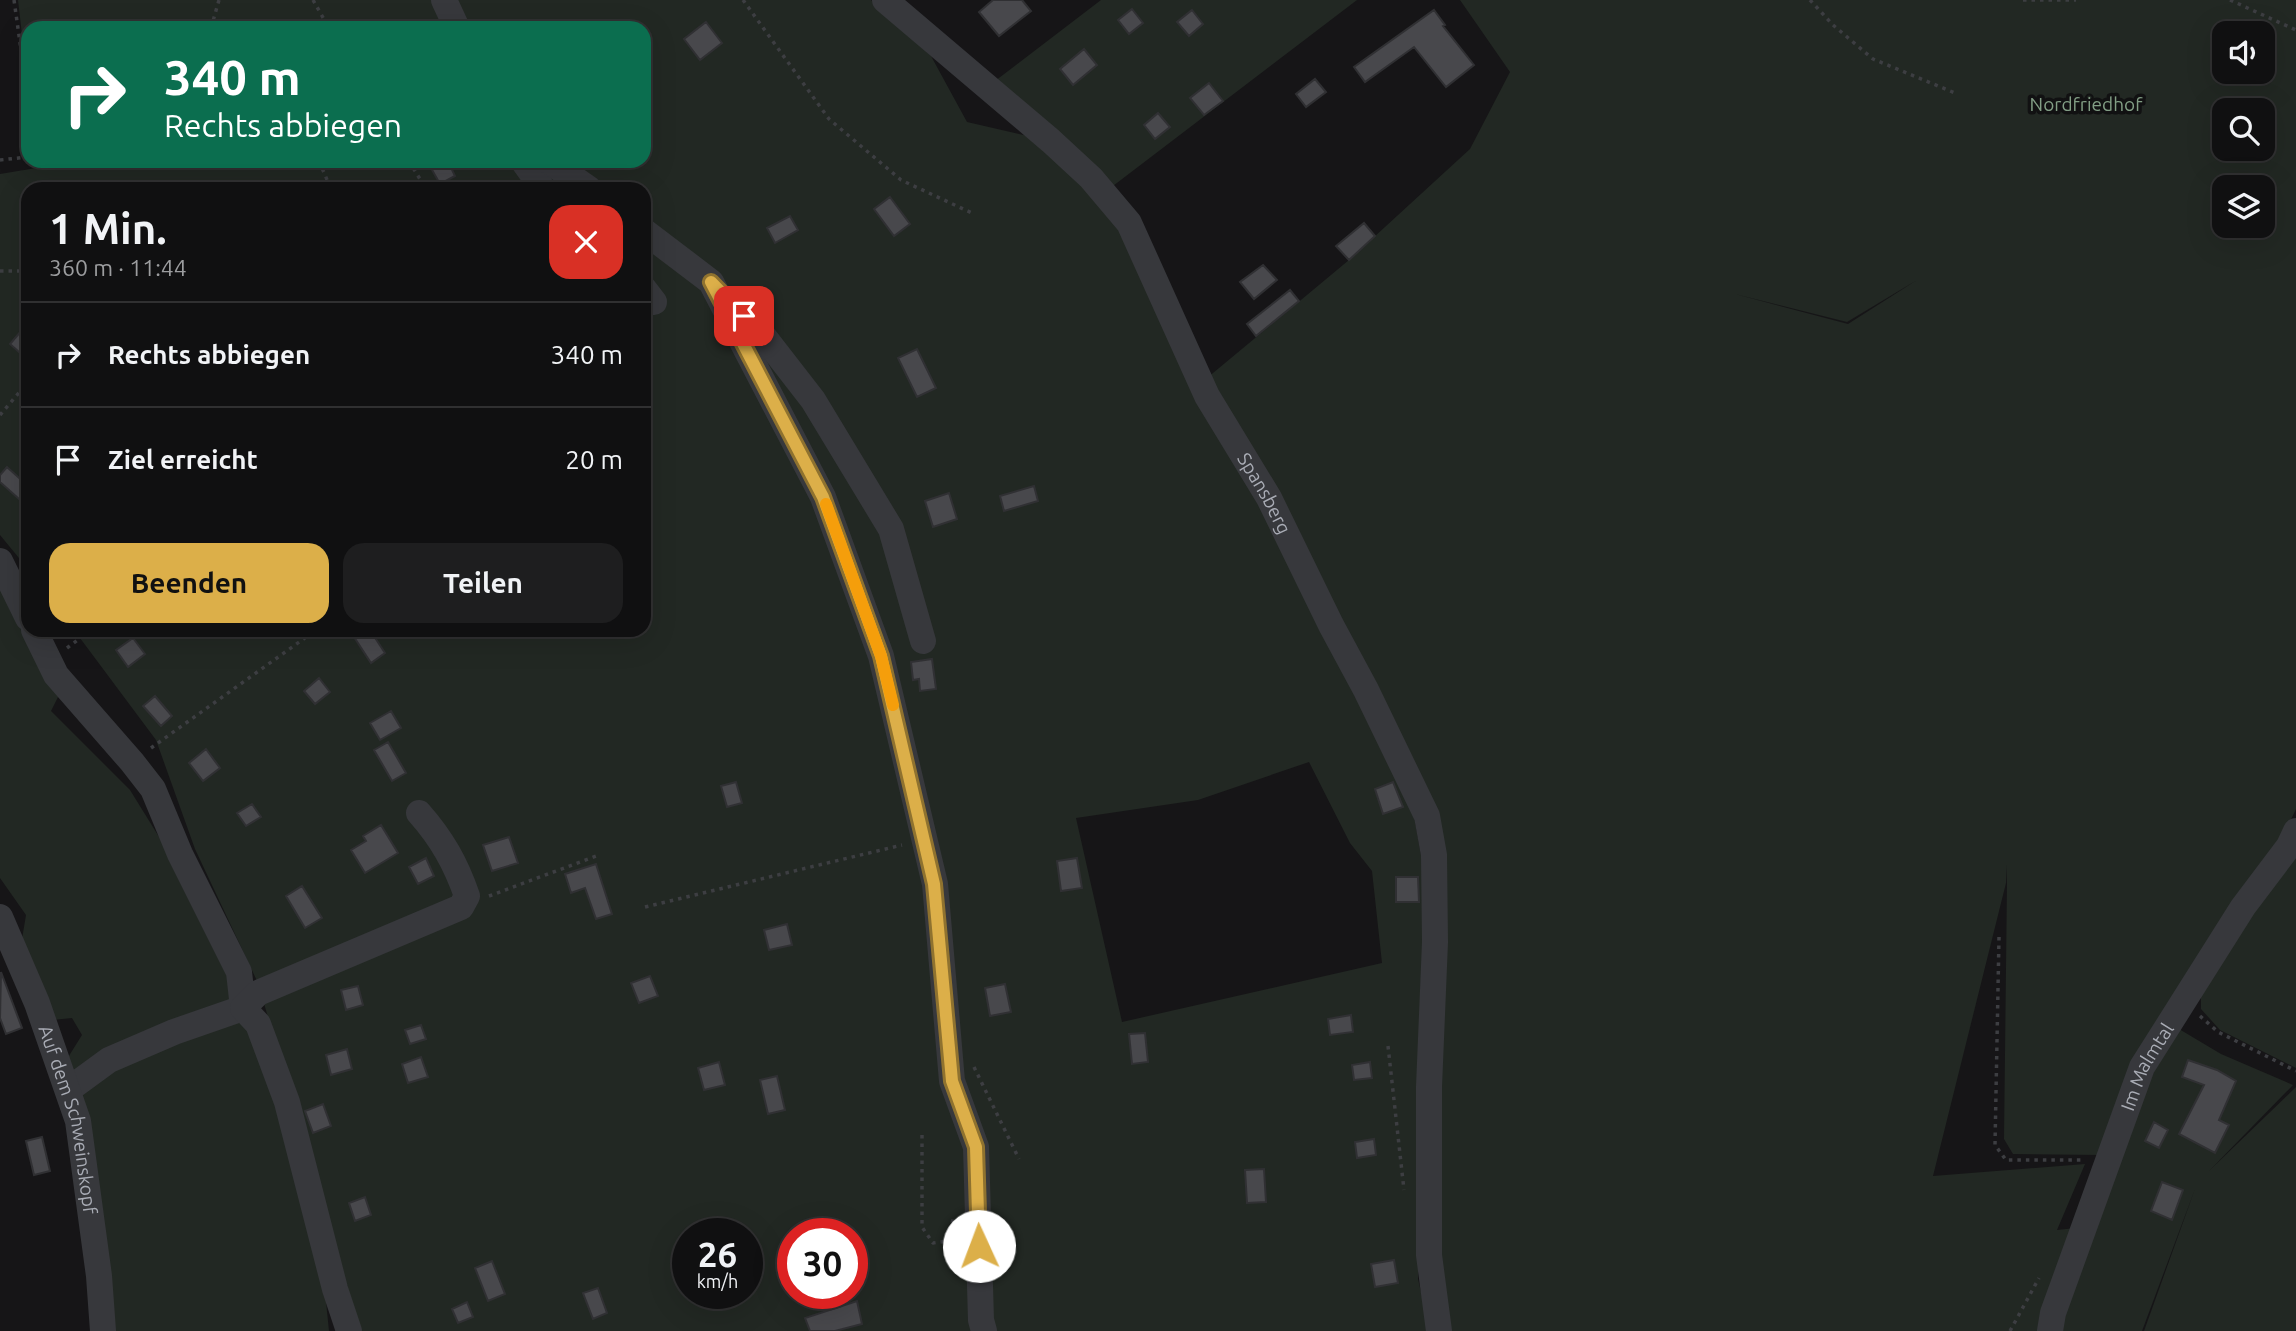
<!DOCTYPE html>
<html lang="de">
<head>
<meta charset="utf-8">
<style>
  :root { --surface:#101011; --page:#1e1e1f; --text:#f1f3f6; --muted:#9c9d9f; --line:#303031; --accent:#dcaf49 }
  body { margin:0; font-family:Ubuntu,sans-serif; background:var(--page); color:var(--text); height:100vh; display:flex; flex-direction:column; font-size:26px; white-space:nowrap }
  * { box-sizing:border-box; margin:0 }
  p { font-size:23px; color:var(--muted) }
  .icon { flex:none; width:38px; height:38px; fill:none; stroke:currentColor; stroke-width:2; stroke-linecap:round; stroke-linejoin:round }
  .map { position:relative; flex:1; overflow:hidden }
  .side { position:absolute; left:21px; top:182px; width:630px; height:455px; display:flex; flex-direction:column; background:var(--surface); border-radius:21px; box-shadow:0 7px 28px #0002,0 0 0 2px var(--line) }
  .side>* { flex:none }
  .top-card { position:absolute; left:21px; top:21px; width:630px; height:147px; border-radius:21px; box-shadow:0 7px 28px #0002,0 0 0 2px var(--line); background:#0b6e4f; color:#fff; overflow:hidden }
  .buttons { position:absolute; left:2212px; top:21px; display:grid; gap:14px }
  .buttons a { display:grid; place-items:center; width:63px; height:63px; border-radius:14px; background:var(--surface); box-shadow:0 7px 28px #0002,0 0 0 2px var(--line); font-size:35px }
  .speed { position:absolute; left:672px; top:1218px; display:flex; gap:14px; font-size:35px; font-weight:700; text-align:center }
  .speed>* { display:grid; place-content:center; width:91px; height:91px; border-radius:50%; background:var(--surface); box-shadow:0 7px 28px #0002,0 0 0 2px var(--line); line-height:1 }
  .speed small { font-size:18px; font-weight:400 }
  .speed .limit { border:10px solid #d22; background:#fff; color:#111 }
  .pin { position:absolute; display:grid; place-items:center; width:60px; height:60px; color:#fff; margin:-30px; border-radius:14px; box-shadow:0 4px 10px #0006 }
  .me { position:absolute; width:77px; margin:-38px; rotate:358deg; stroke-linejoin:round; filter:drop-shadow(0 0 5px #0008) }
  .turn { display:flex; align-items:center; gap:24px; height:147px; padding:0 28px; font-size:32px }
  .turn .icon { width:91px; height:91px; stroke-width:2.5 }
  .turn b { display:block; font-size:49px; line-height:60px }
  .round { display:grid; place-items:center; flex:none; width:74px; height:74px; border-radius:21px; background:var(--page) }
  .headline { display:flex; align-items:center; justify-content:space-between; height:119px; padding:0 28px }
  h1 { font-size:42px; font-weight:700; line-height:52px }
  .action { display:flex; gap:14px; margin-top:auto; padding:14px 28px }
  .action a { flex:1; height:80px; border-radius:21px; background:var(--accent); color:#111; font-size:28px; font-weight:700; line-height:80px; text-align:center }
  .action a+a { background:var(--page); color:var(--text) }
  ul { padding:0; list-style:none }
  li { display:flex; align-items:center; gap:21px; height:105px; padding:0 28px; border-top:2px solid var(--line) }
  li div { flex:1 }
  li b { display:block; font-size:26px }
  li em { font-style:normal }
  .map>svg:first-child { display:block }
  .green { fill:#222823; fill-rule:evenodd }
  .building { fill:#48484c; stroke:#303033; stroke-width:2 }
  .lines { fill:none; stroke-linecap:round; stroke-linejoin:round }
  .path { stroke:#3d3e42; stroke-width:3.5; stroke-dasharray:3.5 5; stroke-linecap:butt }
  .minor { stroke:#37383c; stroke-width:26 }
  .route-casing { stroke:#8f722f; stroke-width:18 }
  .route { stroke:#dcaf49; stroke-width:12 }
  .slow { stroke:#f59e0b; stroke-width:12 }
  .labels { text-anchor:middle; stroke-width:7; stroke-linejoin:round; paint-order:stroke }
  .park-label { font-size:19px; fill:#829e85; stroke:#111112 }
  .street-label { font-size:19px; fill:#a9acb5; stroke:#111112 }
</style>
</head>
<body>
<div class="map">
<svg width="2296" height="1331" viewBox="0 0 2296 1331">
  <rect width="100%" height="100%" fill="#161517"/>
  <path class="green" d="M18,0H871L931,56L967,122L1036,138L1123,224L1261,495L1412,804L1426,884L1420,1000L1418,1279L1430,1331H356L348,1289L258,983L195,849L156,740L74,630H644V189H28V569L0,535V174L36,168V161H644V28H28V87ZM1309,762L1350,843L1372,871L1382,963L1122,1022L1076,818L1198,800ZM688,1234H747V1293H688ZM793,1234H852V1293H793Z
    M1101,0H1357L1109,189L991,84Z
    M1460,0H2296V809L2280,842L2102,1155L2013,1154L2004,1139L2007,883L2006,865V883L1933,1176L2085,1164L2057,1230L2076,1228L2039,1331H1449L1434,1253L1444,849L1207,378L1349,260L1470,149L1510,72ZM2224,33H2263V72H2224ZM2224,110H2263V149H2224ZM2224,187H2263V226H2224ZM1917,280L1848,324L1735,294L1847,322Z
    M0,574L61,691L51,711L130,790L169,853L233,976L281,1101L321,1252L329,1331H109L67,1059L82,1035L72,1018L52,1020L21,945L26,915L0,878Z
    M2296,844V1068L2220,1030L2201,1009V980Z
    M2174,1026L2221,1054L2293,1085L2209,1171L2296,1087V1331H2144L2195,1189L2142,1331H2056L2115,1160Z"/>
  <path class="building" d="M993,0H1022L1031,11L999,36L979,12Z
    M1132,9L1143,23L1129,34L1118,20Z
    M1192,10L1203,24L1189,36L1177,22Z
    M1434,10L1445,25L1443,26L1474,65L1446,87L1414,47L1365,82L1354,67Z
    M706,22L722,43L700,60L684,39Z
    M1084,49L1097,65L1073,85L1060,69Z
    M1315,79L1326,92L1306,107L1296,94Z
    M1209,83L1223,101L1204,115L1190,98Z
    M1158,113L1170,127L1155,139L1144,125Z
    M427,161H448L455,176L440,184Z
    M890,197L910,224L894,236L874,209Z
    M790,216L798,230L775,243L767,228Z
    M1364,223L1375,236L1349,260L1336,246Z
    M1263,265L1277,280L1254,299L1240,282Z
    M1290,290L1299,301L1256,336L1247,324Z
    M28,323V360L10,344Z
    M917,349L936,388L917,397L898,358Z
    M7,467L28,486V507L0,482V475Z
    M1034,486L1038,501L1004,511L1000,496Z
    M949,493L957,519L933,527L925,501Z
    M365,630H370L385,653L371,663L354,637Z
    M133,638L145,654L128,667L116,650Z
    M932,659L936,689L920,691L919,679L913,680L911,662Z
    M319,678L330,692L315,704L304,691Z
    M155,696L172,716L161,726L143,706Z
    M391,711L401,728L380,740L370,723Z
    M388,742L406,773L392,781L374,750Z
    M206,749L220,768L203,781L189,763Z
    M736,782L742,803L727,807L721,786Z
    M1393,782L1403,807L1383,814L1375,789Z
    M252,804L261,817L246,826L237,813Z
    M381,825L398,853L365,873L351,850L366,841L363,836Z
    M509,837L518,863L492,871L483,845Z
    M426,858L434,876L418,884L409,867Z
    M1077,858L1082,888L1061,891L1057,861Z
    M596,864L612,914L596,919L585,888L571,893L565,874Z
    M1396,877H1418L1419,902H1396Z
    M302,886L322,918L305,928L286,896Z
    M787,924L792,945L769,950L764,930Z
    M1,972L22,1028L6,1034L0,1018Z
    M650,976L658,996L639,1003L631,983Z
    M1005,984L1011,1012L990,1016L985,988Z
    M358,986L363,1005L346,1010L341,990Z
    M1351,1015L1353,1032L1330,1035L1328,1019Z
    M421,1025L426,1039L410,1044L405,1030Z
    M1145,1033L1148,1062L1132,1064L1129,1034Z
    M347,1049L352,1069L331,1075L326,1055Z
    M421,1057L428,1077L408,1083L402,1064Z
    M2188,1060L2217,1070L2236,1081L2219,1120L2229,1125L2215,1153L2179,1134L2204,1085L2182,1077Z
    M719,1062L725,1085L704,1090L698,1068Z
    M1370,1062L1372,1078L1354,1080L1352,1065Z
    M777,1076L785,1110L768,1114L760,1080Z
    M323,1104L331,1126L313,1133L305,1111Z
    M2154,1122L2168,1130L2159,1148L2145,1141Z
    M42,1137L50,1171L34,1175L26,1141Z
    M1374,1139L1376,1155L1357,1158L1355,1142Z
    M1264,1169L1266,1202L1247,1203L1245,1170Z
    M2162,1182L2183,1190L2172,1220L2151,1211Z
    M365,1197L371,1215L355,1221L349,1203Z
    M1394,1260L1398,1283L1375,1287L1371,1264Z
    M492,1261L505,1294L488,1301L475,1268Z
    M598,1288L607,1313L593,1319L583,1293Z
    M857,1301L862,1324L835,1331H810L805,1318Z
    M467,1302L473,1317L458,1323L452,1309Z"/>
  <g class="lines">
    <path class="path" d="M14,0L23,64H28
      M313,0L329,28
      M743,0L829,119L901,180L974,214
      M1810,0L1833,25L1873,59L1955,93
      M2023,0H2076
      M2230,0L2296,30
      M211,28L219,0
      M23,64L28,138
      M0,160L28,157
      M319,161L331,189
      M409,161L426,189
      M0,271H28
      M0,415L28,382
      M67,648L91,630
      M151,748L316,630
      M489,896L599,855
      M645,907L902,845
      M1999,937L1995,1145L2006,1160H2085
      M2200,1016L2218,1032L2296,1071
      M1388,1046L1404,1190
      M974,1067L1019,1159
      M922,1135V1227L933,1243L947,1241L954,1216
      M2010,1331L2039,1278"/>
    <g class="minor">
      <path d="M444,0L457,28"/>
      <path id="s1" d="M885,0L1051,141L1091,178L1129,223L1207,396L1269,498L1331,625L1366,690L1427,816L1434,855L1435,942L1429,1087V1255L1439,1331"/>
      <path d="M523,161L543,189"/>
      <path d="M549,161L589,189"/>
      <path d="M644,231L711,282L823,497L881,656L935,884L952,1081L976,1147L981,1320L984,1331"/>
      <path d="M644,289L654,302"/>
      <path d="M732,303L761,333L813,400L891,529L923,641"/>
      <path d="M0,561L28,618"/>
      <path d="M34,630L56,675L132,762L153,789L180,854L239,972L243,1008L174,1032L109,1060L68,1090"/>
      <path id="s2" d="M0,917L37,1003L78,1121L99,1276L103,1331"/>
      <path d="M349,1331L335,1289L287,1102L258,1024L243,1008L258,993L461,907L467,896C456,864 442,839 419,813"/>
      <path id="s3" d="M2050,1331L2053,1313L2142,1067L2243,907L2289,846L2296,831"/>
    </g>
  </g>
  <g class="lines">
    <defs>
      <path id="route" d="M744,316L711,282L823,497L881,656L934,884L952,1081L976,1147L979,1246"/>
    </defs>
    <use href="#route" class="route-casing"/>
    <use href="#route" class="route"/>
    <path class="slow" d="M826,504L881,656L893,705"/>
  </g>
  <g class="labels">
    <g class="park-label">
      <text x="2086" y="111">Nordfriedhof</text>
    </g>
    <g class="street-label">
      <text dy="7" stroke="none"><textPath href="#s1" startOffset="634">Spansberg</textPath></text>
      <text dy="7" stroke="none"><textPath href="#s3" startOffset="282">Im Malmtal</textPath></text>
      <text dy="7" stroke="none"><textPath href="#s2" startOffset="215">Auf dem Schweinskopf</textPath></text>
    </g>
  </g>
</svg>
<div class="buttons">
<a><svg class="icon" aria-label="sound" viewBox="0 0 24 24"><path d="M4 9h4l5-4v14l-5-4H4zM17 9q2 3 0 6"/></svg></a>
<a><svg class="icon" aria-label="search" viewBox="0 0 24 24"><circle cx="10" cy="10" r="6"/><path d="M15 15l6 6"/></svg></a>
<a><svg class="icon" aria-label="layers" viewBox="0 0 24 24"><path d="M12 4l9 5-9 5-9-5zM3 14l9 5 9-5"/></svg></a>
</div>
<div class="speed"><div>26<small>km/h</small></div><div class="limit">30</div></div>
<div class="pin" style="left:744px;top:316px;background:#d93025"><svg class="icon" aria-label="arrive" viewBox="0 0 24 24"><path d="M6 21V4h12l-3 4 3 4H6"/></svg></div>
<svg class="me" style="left:979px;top:1246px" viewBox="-20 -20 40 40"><circle r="19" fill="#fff"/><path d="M0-13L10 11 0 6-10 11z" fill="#dcaf49"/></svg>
<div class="top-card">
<div class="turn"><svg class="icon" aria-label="right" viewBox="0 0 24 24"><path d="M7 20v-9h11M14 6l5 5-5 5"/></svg><div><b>340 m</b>Rechts abbiegen</div></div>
</div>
<section class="side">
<div class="headline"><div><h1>1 Min.</h1><p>360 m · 11:44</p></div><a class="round" style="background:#d93025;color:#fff"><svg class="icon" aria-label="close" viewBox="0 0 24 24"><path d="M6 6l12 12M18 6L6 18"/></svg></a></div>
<ul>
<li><svg class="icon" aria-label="right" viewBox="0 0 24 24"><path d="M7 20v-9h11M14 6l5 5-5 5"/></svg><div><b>Rechts abbiegen</b></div><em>340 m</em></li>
<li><svg class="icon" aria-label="arrive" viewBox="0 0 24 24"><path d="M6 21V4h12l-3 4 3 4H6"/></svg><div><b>Ziel erreicht</b></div><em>20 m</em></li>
</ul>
<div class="action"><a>Beenden</a><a>Teilen</a></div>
</section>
</div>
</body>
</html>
